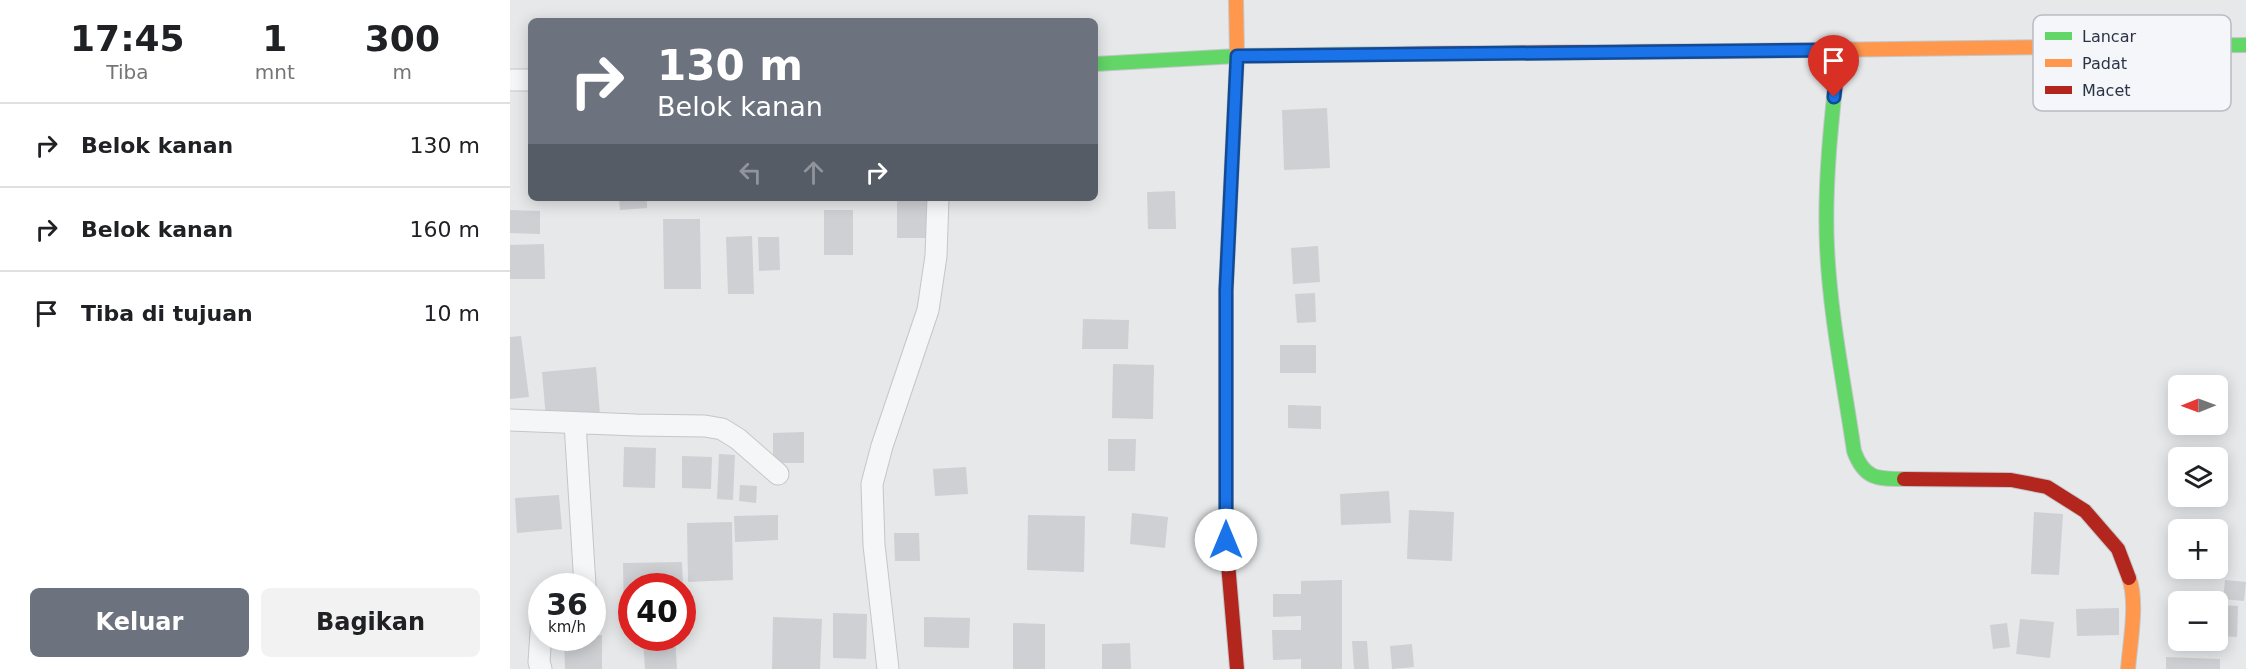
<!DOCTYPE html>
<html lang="id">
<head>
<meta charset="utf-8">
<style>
  :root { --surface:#fff; --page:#f2f2f2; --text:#202124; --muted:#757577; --line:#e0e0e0; --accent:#6c737f }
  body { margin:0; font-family:"DejaVu Sans",sans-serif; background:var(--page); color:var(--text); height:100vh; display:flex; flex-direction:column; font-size:22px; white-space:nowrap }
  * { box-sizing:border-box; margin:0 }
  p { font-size:20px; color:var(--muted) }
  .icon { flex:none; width:33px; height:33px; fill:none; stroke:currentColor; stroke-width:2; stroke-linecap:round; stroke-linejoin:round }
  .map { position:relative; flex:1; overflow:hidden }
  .side { display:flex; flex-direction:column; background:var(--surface); width:510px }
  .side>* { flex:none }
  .hud { position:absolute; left:18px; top:18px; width:570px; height:183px; border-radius:9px; box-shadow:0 3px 15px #0003; background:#6c737f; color:#fff; overflow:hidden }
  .needle { width:39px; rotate:269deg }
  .controls { position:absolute; left:1658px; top:375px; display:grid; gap:12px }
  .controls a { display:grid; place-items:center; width:60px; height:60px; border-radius:9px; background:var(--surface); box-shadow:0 3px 15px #0003; font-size:30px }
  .speed { position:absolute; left:18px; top:573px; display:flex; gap:12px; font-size:30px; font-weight:700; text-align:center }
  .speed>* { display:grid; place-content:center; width:78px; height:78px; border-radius:50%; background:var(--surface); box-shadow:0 3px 15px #0003; line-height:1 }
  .speed small { font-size:15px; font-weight:400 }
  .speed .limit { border:9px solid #d22; background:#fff; color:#111 }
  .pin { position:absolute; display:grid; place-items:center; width:51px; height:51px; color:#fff; margin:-62px -26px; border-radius:50% 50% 50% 0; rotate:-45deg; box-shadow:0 0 6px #0007 }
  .pin .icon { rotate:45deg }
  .me { position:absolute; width:66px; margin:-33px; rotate:0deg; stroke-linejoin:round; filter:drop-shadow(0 0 4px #0008) }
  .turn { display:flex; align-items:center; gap:21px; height:126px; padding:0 30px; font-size:27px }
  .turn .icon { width:78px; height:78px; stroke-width:2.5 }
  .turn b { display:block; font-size:42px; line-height:51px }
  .lanes { display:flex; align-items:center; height:57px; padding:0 30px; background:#0003; justify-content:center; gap:30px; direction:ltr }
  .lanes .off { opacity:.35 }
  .eta { display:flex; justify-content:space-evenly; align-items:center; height:102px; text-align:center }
  .eta b { font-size:36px; font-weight:600; line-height:42px }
  .primary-button { display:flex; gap:12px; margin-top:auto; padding:12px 30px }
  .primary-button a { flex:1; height:69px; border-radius:9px; background:var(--accent); color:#fff; font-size:24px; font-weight:600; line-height:69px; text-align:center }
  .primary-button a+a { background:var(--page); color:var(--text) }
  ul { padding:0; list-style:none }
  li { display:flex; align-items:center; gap:18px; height:84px; padding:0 30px; border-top:2px solid var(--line) }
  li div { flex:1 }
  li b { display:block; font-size:22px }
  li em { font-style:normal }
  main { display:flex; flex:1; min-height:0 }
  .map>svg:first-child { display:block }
  .building { fill:#ced0d3 }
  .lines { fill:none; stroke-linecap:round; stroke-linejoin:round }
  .street-casing { stroke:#c4c6c8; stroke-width:23 }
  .fast-casing { stroke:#c4c6c8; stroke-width:16 }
  .slow-casing { stroke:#c4c6c8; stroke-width:16 }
  .jam-casing { stroke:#c4c6c8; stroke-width:16 }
  .street { stroke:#f5f6f7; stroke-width:21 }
  .fast { stroke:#63d668; stroke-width:14 }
  .slow { stroke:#ff974d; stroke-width:14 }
  .jam { stroke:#b3261e; stroke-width:14 }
  .route-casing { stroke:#114b97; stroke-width:15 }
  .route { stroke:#1a73e8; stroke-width:10 }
  .key { fill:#f4f6f9; stroke:#b8bcc3; stroke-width:1.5 }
  .key-label { font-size:16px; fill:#2b3445 }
</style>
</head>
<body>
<main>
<section class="side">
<div class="eta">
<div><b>17:45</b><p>Tiba</p></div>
<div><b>1</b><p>mnt</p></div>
<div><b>300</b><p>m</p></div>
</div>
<ul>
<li><svg class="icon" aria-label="right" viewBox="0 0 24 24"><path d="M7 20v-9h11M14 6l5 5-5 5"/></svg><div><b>Belok kanan</b></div><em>130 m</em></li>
<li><svg class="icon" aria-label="right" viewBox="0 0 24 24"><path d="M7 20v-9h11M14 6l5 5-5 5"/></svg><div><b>Belok kanan</b></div><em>160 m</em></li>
<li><svg class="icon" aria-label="arrive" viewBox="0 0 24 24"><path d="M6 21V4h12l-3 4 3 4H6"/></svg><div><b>Tiba di tujuan</b></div><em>10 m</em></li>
</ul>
<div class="primary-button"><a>Keluar</a><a>Bagikan</a></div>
</section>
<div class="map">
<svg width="1736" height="669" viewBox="0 0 1736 669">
  <rect width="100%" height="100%" fill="#e6e8ea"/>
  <path class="building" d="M817,108L820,168L774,170L772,110Z
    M665,191L666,229H638L637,192Z
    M109,198H137V208L110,210Z
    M387,198H422L421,238H387Z
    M0,210L30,211V234L0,233Z
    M314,210H343V255H314Z
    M153,219H190L191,289H154Z
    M242,236L244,294H218L216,237Z
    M248,237H269L270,270L249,271Z
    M34,244L35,279H0V245Z
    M808,246L810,282L783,284L781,248Z
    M805,293L806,322L787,323L785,294Z
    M573,319L619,320L618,349H572Z
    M11,336L19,397L0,399V337Z
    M770,345H806V373H770Z
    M603,364L644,365L643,419L602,418Z
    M86,367L90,414L36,419L32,372Z
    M778,405L811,406V429L778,428Z
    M294,432V463H263V433Z
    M598,439H626L625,471H598Z
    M114,447L146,448L145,488L113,487Z
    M209,454L225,455L223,500L207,499Z
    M172,456L202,457L201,489L172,488Z
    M456,467L458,494L425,496L423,469Z
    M230,485L247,486L246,503L229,501Z
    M879,491L881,523L831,525L830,494Z
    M49,495L52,529L7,533L5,498Z
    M899,510L944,512L942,561L897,559Z
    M1524,512L1553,514L1549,575L1521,574Z
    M622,513L658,517L655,548L620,544Z
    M268,515V540L225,542L224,516Z
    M518,515L575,516L574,572L517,570Z
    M222,522L223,580L178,582L177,523Z
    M384,533H409L410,561H385Z
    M172,562L173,586H122V623H114L113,563Z
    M832,580V669H791V659L763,660L762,630H791V616L763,617V594H791V581Z
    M1715,580L1736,582L1734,601L1713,599Z
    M1707,605L1728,606L1727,637L1707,636Z
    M1609,608V635L1567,636L1566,609Z
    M323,613L357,614L356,659L323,658Z
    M263,617L312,619L310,669H262Z
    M414,617L460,618L459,648L414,647Z
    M1510,619L1544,622L1540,658L1506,654Z
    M503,623L535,624V669H503Z
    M1497,623L1500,647L1483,649L1480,625Z
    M92,635V669H55L54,638Z
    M165,638L167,669H135L133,641Z
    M842,641H857L859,669H844Z
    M620,643L621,669H592V644Z
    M902,644L904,667L882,669L880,646Z
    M1656,657L1710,659V669H1656Z"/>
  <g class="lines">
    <defs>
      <path id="street" d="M0,80H21
        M0,420L126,425L195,426L212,429L228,439L268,474
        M65,423L75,586
        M31,669L29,662L32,618
        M378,669L364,545L362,484L372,446L418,310L426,256L428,198"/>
      <path id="fast" d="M1535,47L1736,45
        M1329,50C1322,115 1314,181 1317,247C1320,315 1334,383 1344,451C1354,479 1367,479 1394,479
        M585,64L727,56L885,54"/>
      <path id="slow" d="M1223,51L1535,47
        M716,386V289L727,56L726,0
        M1618,669C1620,643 1628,602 1619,578"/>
      <path id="jam" d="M885,54L1223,51
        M716,386V540L727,669
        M1394,479L1501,480L1537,487L1575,511L1608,549L1619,578"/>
    </defs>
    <use href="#street" class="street-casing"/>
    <use href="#fast" class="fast-casing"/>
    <use href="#slow" class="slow-casing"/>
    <use href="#jam" class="jam-casing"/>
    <use href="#street" class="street"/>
    <use href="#fast" class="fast"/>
    <use href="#slow" class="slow"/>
    <use href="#jam" class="jam"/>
  </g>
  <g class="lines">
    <defs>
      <path id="route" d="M716,540V290L727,56L1329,50L1324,97"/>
    </defs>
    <use href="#route" class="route-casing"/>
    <use href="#route" class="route"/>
  </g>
  <rect x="1523" y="15" width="198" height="96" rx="9" class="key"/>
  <rect x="1535" y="32" width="27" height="8" fill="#63d668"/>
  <rect x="1535" y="59" width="27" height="8" fill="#ff974d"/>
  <rect x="1535" y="86" width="27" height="8" fill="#b3261e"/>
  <g class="key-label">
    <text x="1572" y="42">Lancar</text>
    <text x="1572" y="69">Padat</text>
    <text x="1572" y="96">Macet</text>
  </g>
</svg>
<div class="controls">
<a><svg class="needle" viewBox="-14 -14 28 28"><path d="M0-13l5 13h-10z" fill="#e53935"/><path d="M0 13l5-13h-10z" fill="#757577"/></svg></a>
<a><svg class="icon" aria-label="layers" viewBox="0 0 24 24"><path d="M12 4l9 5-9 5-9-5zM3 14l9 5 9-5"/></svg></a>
<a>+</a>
<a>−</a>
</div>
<div class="speed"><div>36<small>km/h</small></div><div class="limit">40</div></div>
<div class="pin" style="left:1324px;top:97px;background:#d93025"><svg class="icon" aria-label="arrive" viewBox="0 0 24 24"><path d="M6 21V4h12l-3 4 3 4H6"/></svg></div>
<svg class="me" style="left:716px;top:540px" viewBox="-20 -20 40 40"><circle r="19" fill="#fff"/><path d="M0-13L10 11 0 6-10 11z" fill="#1a73e8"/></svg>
<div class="hud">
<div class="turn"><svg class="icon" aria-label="right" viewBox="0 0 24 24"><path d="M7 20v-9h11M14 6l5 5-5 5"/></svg><div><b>130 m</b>Belok kanan</div></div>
<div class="lanes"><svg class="icon off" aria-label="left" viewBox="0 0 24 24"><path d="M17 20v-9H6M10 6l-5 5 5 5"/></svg><svg class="icon off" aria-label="ahead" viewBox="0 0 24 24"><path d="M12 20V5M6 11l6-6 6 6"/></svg><svg class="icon" aria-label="right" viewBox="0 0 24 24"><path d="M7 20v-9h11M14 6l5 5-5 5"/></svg></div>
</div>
</div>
</main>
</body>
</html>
